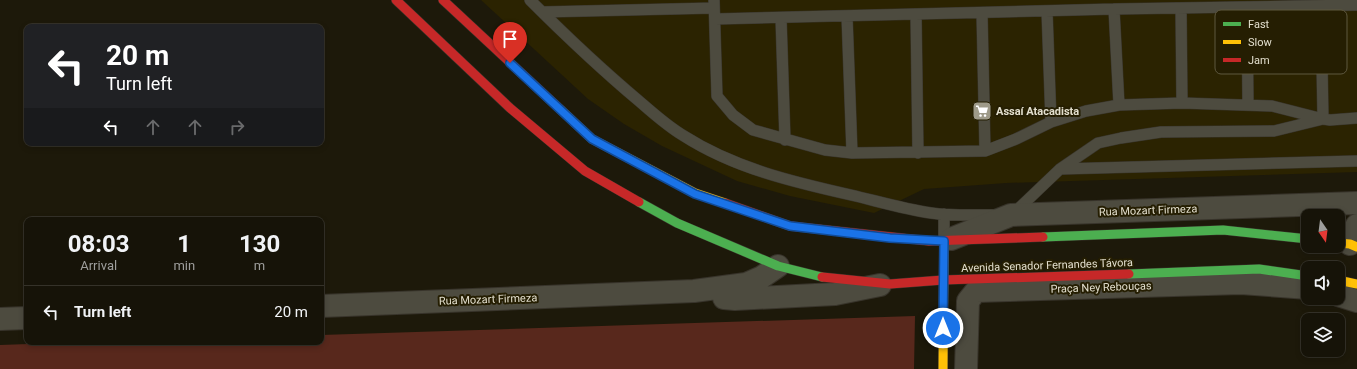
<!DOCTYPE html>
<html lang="en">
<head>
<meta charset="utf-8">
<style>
  :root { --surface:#161308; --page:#1f1c12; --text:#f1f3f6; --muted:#9e9e9c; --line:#353229 }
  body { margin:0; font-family:Roboto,sans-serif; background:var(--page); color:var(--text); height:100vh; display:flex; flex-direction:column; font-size:15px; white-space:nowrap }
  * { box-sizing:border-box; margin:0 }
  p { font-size:13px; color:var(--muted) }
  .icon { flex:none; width:22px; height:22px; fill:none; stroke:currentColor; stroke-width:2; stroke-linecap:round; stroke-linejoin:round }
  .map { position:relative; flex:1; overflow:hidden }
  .side { position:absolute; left:24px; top:217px; width:300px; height:128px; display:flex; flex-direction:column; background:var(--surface); border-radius:8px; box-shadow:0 2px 6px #0003,0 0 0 1px var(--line) }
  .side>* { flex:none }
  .hud { position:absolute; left:24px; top:24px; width:300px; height:122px; border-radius:8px; box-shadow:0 2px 6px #0003,0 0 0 1px var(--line); background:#202124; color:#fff; overflow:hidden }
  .needle { width:26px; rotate:166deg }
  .controls { position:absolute; left:1301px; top:209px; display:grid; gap:8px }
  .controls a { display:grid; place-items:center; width:44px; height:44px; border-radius:8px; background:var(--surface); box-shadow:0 2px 6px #0003,0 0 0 1px var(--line); font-size:20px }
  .pin { position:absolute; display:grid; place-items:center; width:34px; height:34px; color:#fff; margin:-41px -17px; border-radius:50% 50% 50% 0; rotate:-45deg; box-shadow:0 0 4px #0007 }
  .pin .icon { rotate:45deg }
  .me { position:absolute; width:44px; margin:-22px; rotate:0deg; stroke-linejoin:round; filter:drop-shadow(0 0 3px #0008) }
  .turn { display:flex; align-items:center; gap:14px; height:84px; padding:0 16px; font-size:18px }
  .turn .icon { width:52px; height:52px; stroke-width:2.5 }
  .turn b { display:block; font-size:28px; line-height:34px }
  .lanes { display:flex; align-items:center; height:38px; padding:0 16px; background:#0003; justify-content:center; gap:20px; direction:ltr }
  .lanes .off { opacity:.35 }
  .eta { display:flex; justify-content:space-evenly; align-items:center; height:68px; text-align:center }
  .eta b { font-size:24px; font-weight:700; line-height:28px }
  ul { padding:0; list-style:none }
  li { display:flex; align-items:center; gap:12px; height:52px; padding:0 16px; border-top:1px solid var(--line) }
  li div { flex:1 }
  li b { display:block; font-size:15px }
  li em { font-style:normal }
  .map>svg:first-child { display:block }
  .built { fill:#2b2301 }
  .green { fill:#58281c }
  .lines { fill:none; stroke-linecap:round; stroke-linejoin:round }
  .lane-casing { stroke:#38342b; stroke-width:12 }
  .street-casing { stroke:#38342b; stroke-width:24 }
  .fast-casing { stroke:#38342b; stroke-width:10 }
  .slow-casing { stroke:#38342b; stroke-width:10 }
  .jam-casing { stroke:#38342b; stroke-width:10 }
  .lane { stroke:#4d4b3f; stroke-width:11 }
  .street { stroke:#4d4b3f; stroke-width:22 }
  .fast { stroke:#4caf50; stroke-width:9 }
  .slow { stroke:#ffc107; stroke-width:9 }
  .jam { stroke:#c62828; stroke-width:9 }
  .route-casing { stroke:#114b97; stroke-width:10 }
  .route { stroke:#1a73e8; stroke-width:7 }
  .labels { text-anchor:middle; stroke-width:4; stroke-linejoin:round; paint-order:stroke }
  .poi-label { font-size:11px; font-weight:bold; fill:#e3dfce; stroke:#251e02; text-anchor:start }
  .street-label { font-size:11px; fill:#e3dfce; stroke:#251e02 }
  .key { fill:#251e02; stroke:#5e583f; stroke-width:1 }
  .key-label { font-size:11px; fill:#e3dfce }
</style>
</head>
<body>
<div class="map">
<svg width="1357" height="369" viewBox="0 0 1357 369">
  <rect width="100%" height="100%" fill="#1d190a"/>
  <path class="built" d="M481,0H1357V172L1006,183L924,189L874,213L790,196L737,181L662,146L624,124L588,99Z"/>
  <path class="green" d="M915,316L914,369H0V345L86,342H321V335Z"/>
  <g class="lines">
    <defs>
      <path id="lane" d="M530,0C565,35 601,69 639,101C653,113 667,126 684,136C734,168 793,182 851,195C877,201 904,209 931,213C951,216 973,215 994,215
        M714,0L717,96L733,115L753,130L825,150L852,153L985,151L1016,139L1051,122L1086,111L1119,105L1182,103L1272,106L1323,119L1330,120L1357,118
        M1247,7L1248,104
        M1321,7L1323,119
        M1181,8L1182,103
        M1114,9L1119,105
        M1047,11L1051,122
        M542,12L714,8
        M982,13L985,151
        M916,14L918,153
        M847,16L852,153
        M781,18L785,140
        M715,19L1114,9L1357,5
        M1060,169L1357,161
        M1014,213L1060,169L1098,143L1121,138L1161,132L1274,131L1323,119
        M944,241V214"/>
      <path id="street" d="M951,239L1011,215L1357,203
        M1350,244L1353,232L1357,225
        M1338,295L1357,301
        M724,298L735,299L835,294L880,285
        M321,306L694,291L746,284L762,277L778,266
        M0,319L27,318
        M966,369L968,301L976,291L1241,283L1308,288"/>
      <path id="fast" d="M639,202L677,223L778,266L822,277
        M1043,237L1223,230L1308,239
        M1129,274L1259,269L1308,276"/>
      <path id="slow" d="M561,110L592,139L695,193L725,203
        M1338,243L1350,244L1357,247
        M1338,280L1357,284
        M943,369L944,241"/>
      <path id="jam" d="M396,0L510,108L585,171L639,202
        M443,0L561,110
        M725,203L790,226L929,241L1043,237
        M822,277L890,284L943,280L1129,274"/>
    </defs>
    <use href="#lane" class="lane-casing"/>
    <use href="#street" class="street-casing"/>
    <use href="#fast" class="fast-casing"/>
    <use href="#slow" class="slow-casing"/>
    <use href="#jam" class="jam-casing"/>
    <use href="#lane" class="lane"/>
    <use href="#street" class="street"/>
    <use href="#fast" class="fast"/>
    <use href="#slow" class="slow"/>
    <use href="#jam" class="jam"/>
  </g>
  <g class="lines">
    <defs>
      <path id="route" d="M510,63L592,139L695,194L790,226L890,238L944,241L943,328"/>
    </defs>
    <use href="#route" class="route-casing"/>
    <use href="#route" class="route"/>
  </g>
  <defs>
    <symbol id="supermarket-square" viewBox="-11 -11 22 22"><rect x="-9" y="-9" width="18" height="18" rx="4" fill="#9e9a89" stroke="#251e02"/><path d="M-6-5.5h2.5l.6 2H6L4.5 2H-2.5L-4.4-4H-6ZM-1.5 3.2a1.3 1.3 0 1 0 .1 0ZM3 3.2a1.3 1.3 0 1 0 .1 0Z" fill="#fff"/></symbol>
  </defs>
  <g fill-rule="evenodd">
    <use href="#supermarket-square" x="971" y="100" width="22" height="22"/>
  </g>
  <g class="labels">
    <g class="poi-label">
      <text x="996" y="115">Assaí Atacadista</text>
    </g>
    <g class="street-label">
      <text transform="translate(1148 210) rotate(-2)" y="4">Rua Mozart Firmeza</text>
      <text transform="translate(1047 265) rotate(-2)" y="4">Avenida Senador Fernandes Távora</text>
      <text transform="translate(1101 287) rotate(-2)" y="4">Praça Ney Rebouças</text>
      <text transform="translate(488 299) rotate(-2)" y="4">Rua Mozart Firmeza</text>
    </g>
  </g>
  <rect x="1215" y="10" width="132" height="64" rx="6" class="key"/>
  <rect x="1223" y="22" width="18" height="4" fill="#4caf50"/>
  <rect x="1223" y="40" width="18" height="4" fill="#ffc107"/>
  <rect x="1223" y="58" width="18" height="4" fill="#c62828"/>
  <g class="key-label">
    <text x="1248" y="28">Fast</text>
    <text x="1248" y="46">Slow</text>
    <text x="1248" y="64">Jam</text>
  </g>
</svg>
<div class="controls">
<a><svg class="needle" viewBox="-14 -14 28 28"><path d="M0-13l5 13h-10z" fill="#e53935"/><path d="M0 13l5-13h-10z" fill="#9e9e9c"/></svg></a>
<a><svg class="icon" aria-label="sound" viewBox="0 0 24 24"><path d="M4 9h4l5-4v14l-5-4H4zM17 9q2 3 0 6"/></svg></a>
<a><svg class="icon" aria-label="layers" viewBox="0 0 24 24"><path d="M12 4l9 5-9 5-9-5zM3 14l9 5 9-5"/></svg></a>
</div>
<div class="pin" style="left:510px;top:63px;background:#d93025"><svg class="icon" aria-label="arrive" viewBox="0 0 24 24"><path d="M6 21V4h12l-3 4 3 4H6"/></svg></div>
<svg class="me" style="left:943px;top:328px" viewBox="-20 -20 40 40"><circle r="17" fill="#1a73e8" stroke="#fff" stroke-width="3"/><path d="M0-11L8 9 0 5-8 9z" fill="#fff"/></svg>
<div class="hud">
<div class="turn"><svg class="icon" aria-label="left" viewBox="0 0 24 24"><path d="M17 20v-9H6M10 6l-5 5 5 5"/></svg><div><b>20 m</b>Turn left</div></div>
<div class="lanes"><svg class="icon" aria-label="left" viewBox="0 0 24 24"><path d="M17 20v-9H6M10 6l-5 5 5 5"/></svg><svg class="icon off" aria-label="ahead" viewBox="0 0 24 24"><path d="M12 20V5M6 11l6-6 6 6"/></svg><svg class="icon off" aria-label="ahead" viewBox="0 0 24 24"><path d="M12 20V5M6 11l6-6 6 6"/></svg><svg class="icon off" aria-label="right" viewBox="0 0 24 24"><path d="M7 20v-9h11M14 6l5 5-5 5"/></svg></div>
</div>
<section class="side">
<div class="eta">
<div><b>08:03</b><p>Arrival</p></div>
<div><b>1</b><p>min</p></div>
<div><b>130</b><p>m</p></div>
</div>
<ul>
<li><svg class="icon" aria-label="left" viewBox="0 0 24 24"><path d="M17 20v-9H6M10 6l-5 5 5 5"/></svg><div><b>Turn left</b></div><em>20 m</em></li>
</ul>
</section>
</div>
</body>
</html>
